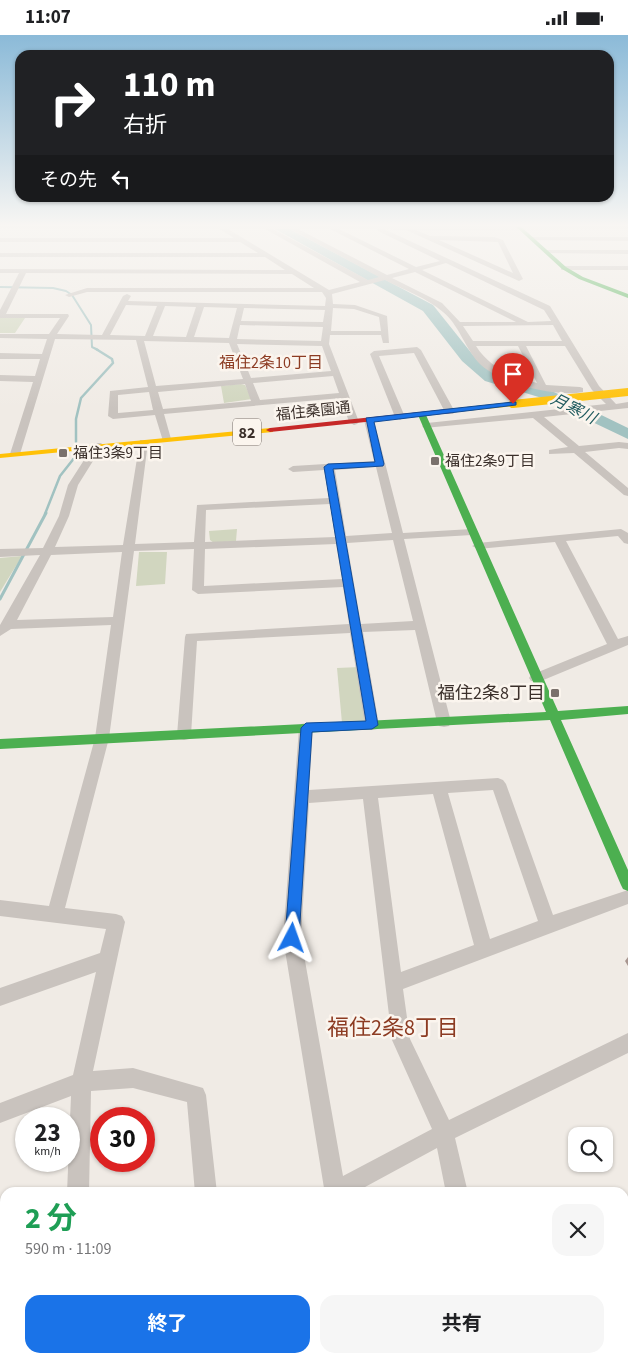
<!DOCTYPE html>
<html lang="ja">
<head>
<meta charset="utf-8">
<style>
  :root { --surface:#fff; --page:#f6f6f6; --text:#202124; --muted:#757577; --accent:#1a73e8 }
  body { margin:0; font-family:"Source Sans 3","Noto Sans JP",sans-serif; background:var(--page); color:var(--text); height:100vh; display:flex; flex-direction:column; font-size:19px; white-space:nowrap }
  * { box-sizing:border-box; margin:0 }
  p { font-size:16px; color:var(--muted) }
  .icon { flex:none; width:28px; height:28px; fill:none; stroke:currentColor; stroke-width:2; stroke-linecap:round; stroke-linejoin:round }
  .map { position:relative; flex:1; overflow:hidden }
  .details { position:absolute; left:0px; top:1152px; width:629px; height:176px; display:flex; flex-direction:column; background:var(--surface); border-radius:15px 15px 0 0; box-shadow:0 1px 4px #0004 }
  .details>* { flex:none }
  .banner { position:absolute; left:15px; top:15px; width:599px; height:152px; border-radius:15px; box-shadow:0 1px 4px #0004; background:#202124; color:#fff; overflow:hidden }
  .fabs { position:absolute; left:568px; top:1092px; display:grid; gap:10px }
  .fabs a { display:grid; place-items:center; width:45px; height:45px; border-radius:10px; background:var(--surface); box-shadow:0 1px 4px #0004; font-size:25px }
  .speed { position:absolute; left:15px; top:1072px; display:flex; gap:10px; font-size:25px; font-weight:700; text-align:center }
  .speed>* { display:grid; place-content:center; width:65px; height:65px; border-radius:50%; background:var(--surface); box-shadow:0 1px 4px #0004; line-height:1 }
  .speed small { font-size:12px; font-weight:400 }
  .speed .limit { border:8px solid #d22; background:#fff; color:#111 }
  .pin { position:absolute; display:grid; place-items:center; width:42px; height:42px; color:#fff; margin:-51px -21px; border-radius:50% 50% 50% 0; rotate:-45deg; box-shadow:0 0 5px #0007 }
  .pin .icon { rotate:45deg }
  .me { position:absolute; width:55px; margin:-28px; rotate:4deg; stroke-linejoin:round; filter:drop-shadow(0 0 4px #0008) }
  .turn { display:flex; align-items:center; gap:18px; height:105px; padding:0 25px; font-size:22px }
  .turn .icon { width:65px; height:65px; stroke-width:2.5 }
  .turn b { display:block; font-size:35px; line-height:42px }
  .then { display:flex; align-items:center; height:48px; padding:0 25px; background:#0003; gap:10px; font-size:19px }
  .round { display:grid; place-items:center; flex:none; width:52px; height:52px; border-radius:15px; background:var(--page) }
  .summary { display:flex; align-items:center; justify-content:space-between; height:85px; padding:0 25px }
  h1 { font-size:30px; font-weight:700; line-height:38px; color:#1e9e55 }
  .action { display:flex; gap:10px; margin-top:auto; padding:10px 25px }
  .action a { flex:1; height:58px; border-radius:15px; background:var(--accent); color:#fff; font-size:20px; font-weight:700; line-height:58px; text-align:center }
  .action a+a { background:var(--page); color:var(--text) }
  .status { display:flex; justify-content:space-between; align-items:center; height:35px; padding:0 25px; background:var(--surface); direction:ltr }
  .status svg { height:14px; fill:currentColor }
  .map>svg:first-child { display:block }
  .green { fill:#d1d6bf }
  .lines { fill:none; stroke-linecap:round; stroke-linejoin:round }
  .stream-far2 { stroke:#a1c2c1; stroke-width:2 }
  .stream-far1 { stroke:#a1c2c1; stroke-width:2.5 }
  .stream { stroke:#a1c2c1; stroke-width:3 }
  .river { fill:#a1c2c1; fill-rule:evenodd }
  .street { fill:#c9c3be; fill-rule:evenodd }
  .fast { fill:#4caf50; fill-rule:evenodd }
  .slow { fill:#ffc107; fill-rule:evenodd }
  .jam { fill:#c62828; fill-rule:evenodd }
  .slow-bridge { stroke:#ffc107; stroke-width:8 }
  .wall { fill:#a89690 }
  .route { fill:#1a73e8; stroke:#114b97 }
  .poi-dot { fill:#7a716c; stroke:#fbf5ee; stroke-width:2 }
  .labels { text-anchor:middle; stroke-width:5; stroke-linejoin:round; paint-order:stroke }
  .far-street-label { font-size:15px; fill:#3b302b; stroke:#fbf5ee }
  .far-poi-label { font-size:15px; fill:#3b302b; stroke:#fbf5ee; text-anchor:start }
  .far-neighbourhood-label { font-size:16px; fill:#8c3b22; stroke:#fbf5ee }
  .far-water-label { font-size:16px; font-style:italic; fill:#1f5a5e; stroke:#fbf5ee }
  .shield { fill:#fbf5ee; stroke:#756b66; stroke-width:1 }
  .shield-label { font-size:16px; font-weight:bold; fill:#3b302b }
  .poi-label { font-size:18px; fill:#3b302b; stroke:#fbf5ee; text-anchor:end }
  .near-neighbourhood-label { font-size:22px; fill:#8c3b22; stroke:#fbf5ee }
</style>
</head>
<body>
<div class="status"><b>11:07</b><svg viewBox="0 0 49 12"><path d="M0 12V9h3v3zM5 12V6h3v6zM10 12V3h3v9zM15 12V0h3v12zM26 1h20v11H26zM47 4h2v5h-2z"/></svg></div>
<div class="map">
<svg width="628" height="1328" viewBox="0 0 628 1328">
  <rect width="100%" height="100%" fill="#f0ebe5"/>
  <path class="green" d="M0,282L25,283L15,298H0Z
    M241,349L245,350L252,364L224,368L221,351Z
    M237,494L236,506L214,508L210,505L209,496Z
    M139,517H167L165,549L136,551Z
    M22,521L0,557V523Z
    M360,632L368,689L342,688L337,633Z"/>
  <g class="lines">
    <path class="stream-far2" d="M0,252L53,253L66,256L72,260L91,290L92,312L98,315"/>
    <path class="stream-far1" d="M76,407V384L81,363L113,328L112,324L96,314
      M45,479L60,441L75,422"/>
    <path class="stream" d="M0,564L46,478"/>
    <path class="river" d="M266,189H280L433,270L473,320L496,339L554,357L628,393V404L542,363L485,346L462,326L423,276Z"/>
    <path class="street" d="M0,189L628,190V194L416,195L430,201L494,202L503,205L523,244L519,246L406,195L384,194L550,271L599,351L616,369L628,367V373L544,382L579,411L619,407L628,408V414L619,413L585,417L628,453V461L624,460L574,418L549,419V415L568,412L533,383L424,393L422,391L427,388L606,369L592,355L565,311H526L546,350L580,352L583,353V357C556,363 497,348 478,327C464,311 459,290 443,277C427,263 404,255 385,245L332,259L333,269L355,270L387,281L389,308H383L381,300H330L329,309L359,387L357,389L354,390L349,387L341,363L164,379L171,404L169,406H163L155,380L113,384L108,381L110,356L148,352L136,305L55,304L20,419L19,421H11L10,419L33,347L0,346V340L35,341L40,324H0V318L42,319L47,304L0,303V299H49L60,283H0V275L19,238H0V234L285,235L265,222H0V218H258L240,207H0V203H234L219,194L0,193ZM228,194H265L360,247L329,255ZM273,194H290L379,242L368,245ZM298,194H330L409,234L387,240ZM339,194H377L378,196L440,226L416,232ZM439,205L498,207L513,238ZM446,228L544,275L551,286L528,287L422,235ZM415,237L516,287H460L442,268L392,243ZM26,238L292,239L314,253H87L65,260L69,262L87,257H322L326,263L325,271L128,266L131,261L127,259L123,261L102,300L57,299L69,281L68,279H6ZM126,270L157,271L145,301L110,300ZM165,271L196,272L186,302L153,301ZM204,272L237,273L229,303L194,302ZM244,273L325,275L323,287L241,286ZM333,273L354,274L379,282L381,296H331ZM240,290L323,292L321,306L237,304ZM553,290L562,306H473L463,291ZM144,306L229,308L243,344L156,351ZM237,309L322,311L331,336L251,343ZM476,311H518L537,348C512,342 490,333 476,311ZM333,341L339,358L260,365L253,348ZM245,349L251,366L163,374L158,357ZM149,357L153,375L118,378V360Z
      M532,202H628V206L530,205V203Z
      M546,215H628V219L544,218V216Z
      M561,231H628V235H561Z
      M417,312L421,315L455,377L453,379H447L445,377L414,318L379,321L405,382L400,385L395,382L370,319L374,316Z
      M369,382L374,385L403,498L472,494L478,497L472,500L404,504L451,687L449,691L444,692L439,691L437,687L415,595L363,597L379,690L377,694L372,695L367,694L365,690L350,598L197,606L191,700L189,704L184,705L179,704L177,700L185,602L186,599L349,589L343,552L198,559L192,555L194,514L134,516L109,703L65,873L116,879L122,881L125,887L93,1036L133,1033L203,1053L206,1060L217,1158H195L187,1067L133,1053L91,1056L89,1158H67L71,1061L0,1088V1068L73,1040L96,937L0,971V953L100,918L106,894L0,881V865L49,871L95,703L111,590L11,594L0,601V590L40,520L0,522V514L43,513L59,481L68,450L95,408H101L103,410L78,450L69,481L55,512L123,510L140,405H146L148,407L135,509L194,507L197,470L329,463L324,435L293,437L288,434L293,431L374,426L364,385ZM376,432L392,498L346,501L335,435ZM330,469L335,502L205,507L206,475ZM393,505L413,586L361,589L347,508ZM336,509L342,544L204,551L205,514ZM122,517L113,582L17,585L51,520Z
      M621,494L628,498V509L624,508L618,501L566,506L618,604L628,601V610L541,646H531L529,643L531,640L607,609L555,507L478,514L472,511L478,508Z
      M306,688L311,689L313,693L309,755L498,743L503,745L506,749L553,880L628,855V869L403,954L410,1004L449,1085L628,998V1018L455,1103L468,1158H446L437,1113L354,1158H322L324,1153L283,903L299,693L301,689ZM493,755L538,886L490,904L448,758ZM433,759L474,910L401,937L378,763ZM363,764L392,1005L432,1094L343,1141L301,903L309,768Z
      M5,1215V1237L0,1239V1217Z
      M628,1257V1282L624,1284V1259Z
      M62,1324H86V1328H62Z
      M208,1324H232L233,1328H209Z
      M352,1324H376L377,1328H353Z
      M482,1324H506L507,1328H483Z
      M515,1324H545L543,1328H513Z"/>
    <path class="fast" d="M513,189H518L566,232L583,242L628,259V263L579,244L562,234Z
      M419,378L426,380L558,676L628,671V679L561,685L628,835V856L623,854L621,850L550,685L0,714V704L546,677L418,380Z"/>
    <path class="slow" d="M513,367H516V371L448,378L444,376L448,374Z
      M270,393H273V397L0,423V419Z"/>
    <path class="jam" d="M448,374L452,376L451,378L270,397L266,395L270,393Z"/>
    <path class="slow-bridge" d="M513,369L628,357"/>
  </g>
  <path class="wall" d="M628,922V931L625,926Z"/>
  <linearGradient id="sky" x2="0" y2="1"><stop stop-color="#8bbad8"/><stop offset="0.51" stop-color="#f8f6f3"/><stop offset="1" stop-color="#f8f6f3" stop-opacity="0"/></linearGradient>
  <rect width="628" height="374" fill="url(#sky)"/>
  <path class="route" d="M513,367H516V370L374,387L384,429L383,431L333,434L378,690L372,694L312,697L299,903L297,907L292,909L287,907L285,903L301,693L306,688L366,686L324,432L328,429L375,427L366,383Z"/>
  <g class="poi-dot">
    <rect x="58" y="413" width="10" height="10" rx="2.5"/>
    <rect x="430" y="421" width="10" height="10" rx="2.5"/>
    <rect x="550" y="653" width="10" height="10" rx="2.5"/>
  </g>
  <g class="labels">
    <g class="far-street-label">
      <text transform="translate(313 376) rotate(-6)" y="5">福住桑園通</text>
    </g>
    <g class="far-poi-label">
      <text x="73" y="423">福住3条9丁目</text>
      <text x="445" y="431">福住2条9丁目</text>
    </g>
    <g class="far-neighbourhood-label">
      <text x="271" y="333">福住2条10丁目</text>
    </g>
    <g class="far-water-label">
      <text transform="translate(574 373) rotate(26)" y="6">月寒川</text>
    </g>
    <rect class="shield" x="233" y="383.5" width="28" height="27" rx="4"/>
    <g class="shield-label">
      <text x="247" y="403">82</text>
    </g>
    <g class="poi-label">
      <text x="545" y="664">福住2条8丁目</text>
    </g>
    <g class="near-neighbourhood-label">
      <text x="393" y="1000">福住2条8丁目</text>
    </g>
  </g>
</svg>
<div class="fabs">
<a><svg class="icon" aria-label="search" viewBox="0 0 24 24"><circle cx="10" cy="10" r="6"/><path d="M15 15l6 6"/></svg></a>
</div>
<div class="speed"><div>23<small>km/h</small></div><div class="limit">30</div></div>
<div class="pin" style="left:513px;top:369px;background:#d93025"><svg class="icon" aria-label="arrive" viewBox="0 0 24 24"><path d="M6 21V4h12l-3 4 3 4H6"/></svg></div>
<svg class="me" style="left:292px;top:903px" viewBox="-20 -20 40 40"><path d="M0-17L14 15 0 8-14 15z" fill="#1a73e8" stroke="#fff" stroke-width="4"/></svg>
<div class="banner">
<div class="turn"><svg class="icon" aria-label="right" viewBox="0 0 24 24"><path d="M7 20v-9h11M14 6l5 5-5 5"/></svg><div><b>110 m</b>右折</div></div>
<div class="then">その先<svg class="icon" aria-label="left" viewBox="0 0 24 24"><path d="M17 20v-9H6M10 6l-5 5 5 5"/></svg></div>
</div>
<section class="details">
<div class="summary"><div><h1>2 分</h1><p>590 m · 11:09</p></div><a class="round"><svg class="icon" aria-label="close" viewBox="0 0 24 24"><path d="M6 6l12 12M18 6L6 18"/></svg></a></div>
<div class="action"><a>終了</a><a>共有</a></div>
</section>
</div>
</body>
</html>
